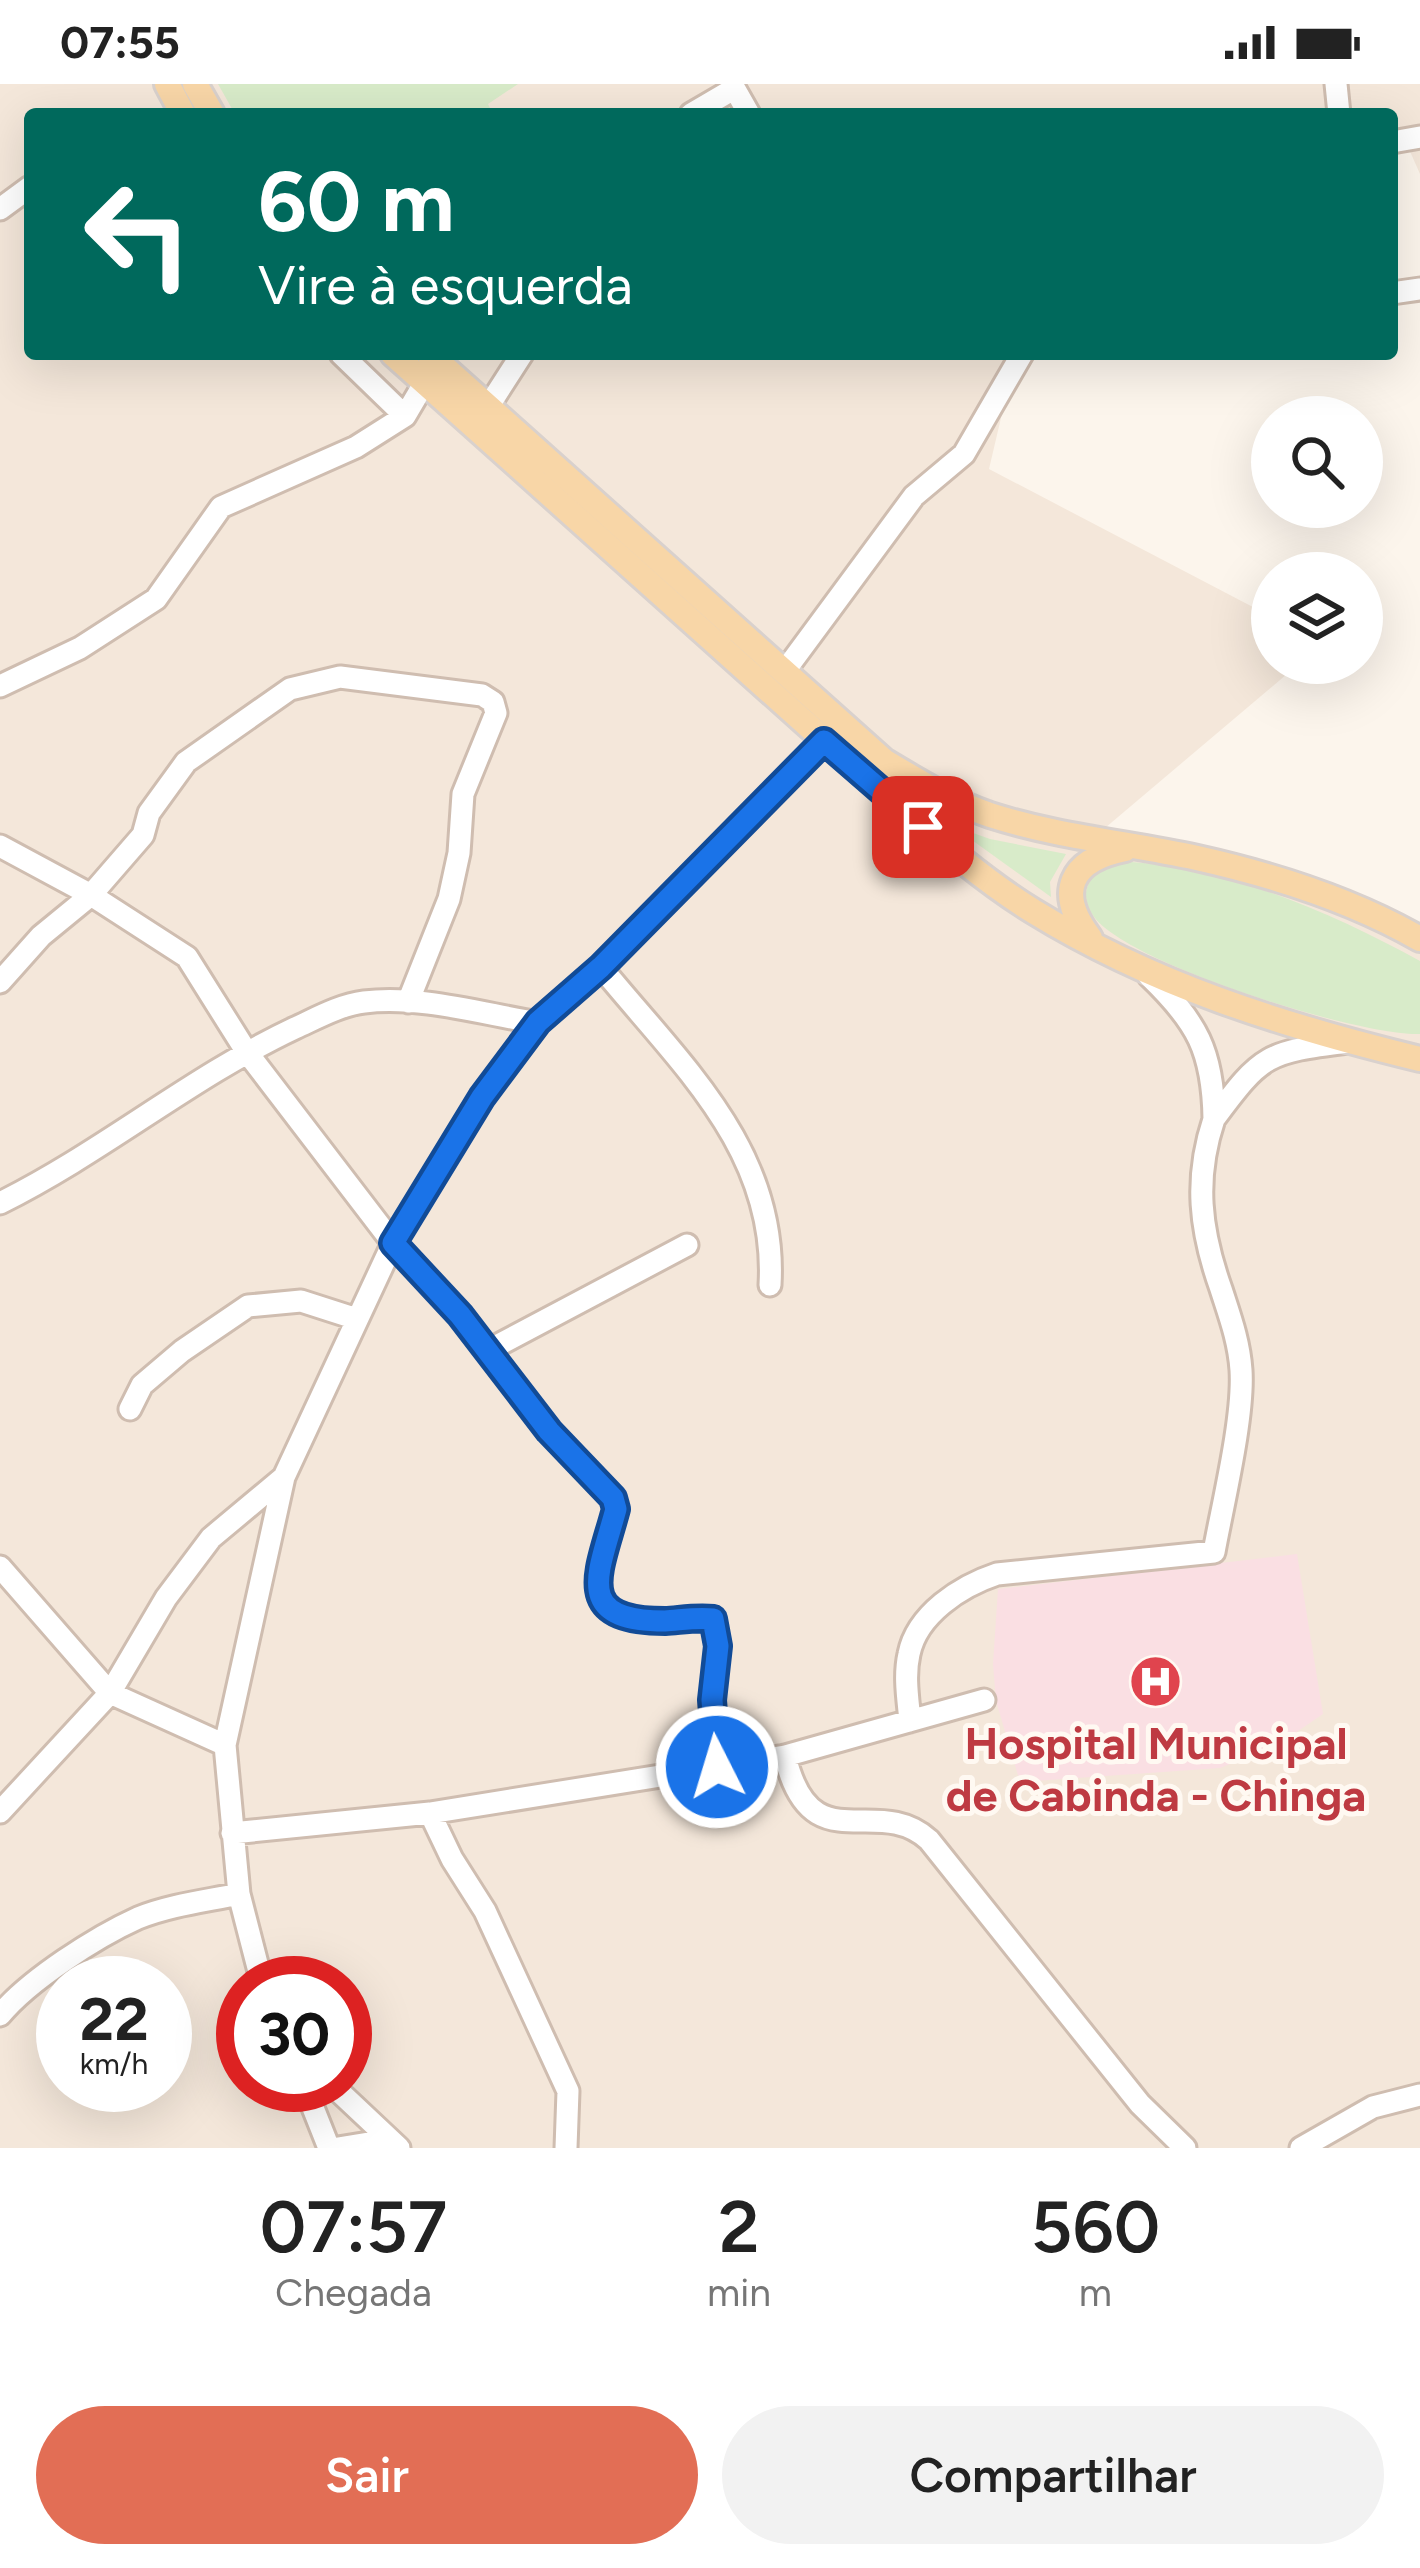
<!DOCTYPE html>
<html lang="pt">
<head>
<meta charset="utf-8">
<style>
  :root { --surface:#fff; --page:#f2f2f2; --text:#222; --muted:#767676; --accent:#e26e55 }
  body { margin:0; font-family:Figtree,sans-serif; background:var(--page); color:var(--text); height:100vh; display:flex; flex-direction:column; font-size:45px; white-space:nowrap }
  * { box-sizing:border-box; margin:0 }
  p { font-size:39px; color:var(--muted) }
  .icon { flex:none; width:66px; height:66px; fill:none; stroke:currentColor; stroke-width:2; stroke-linecap:round; stroke-linejoin:round }
  .map { position:relative; height:2064px; overflow:hidden }
  .side { display:flex; flex-direction:column; background:var(--surface); flex:1 }
  .side>* { flex:none }
  .guide { position:absolute; left:24px; top:24px; width:1374px; height:252px; border-radius:12px; box-shadow:0 12px 48px #0002; background:#00695c; color:#fff; overflow:hidden }
  .buttons { position:absolute; left:1251px; top:312px; display:grid; gap:24px }
  .buttons a { display:grid; place-items:center; width:132px; height:132px; border-radius:50%; background:var(--surface); box-shadow:0 12px 48px #0002; font-size:60px }
  .speed { position:absolute; left:36px; top:1872px; display:flex; gap:24px; font-size:60px; font-weight:700; text-align:center }
  .speed>* { display:grid; place-content:center; width:156px; height:156px; border-radius:50%; background:var(--surface); box-shadow:0 12px 48px #0002; line-height:1 }
  .speed small { font-size:30px; font-weight:400 }
  .speed .limit { border:18px solid #d22; background:#fff; color:#111 }
  .pin { position:absolute; display:grid; place-items:center; width:102px; height:102px; color:#fff; margin:-51px; border-radius:24px; box-shadow:0 6px 18px #0006 }
  .me { position:absolute; width:132px; margin:-66px; rotate:355deg; stroke-linejoin:round; filter:drop-shadow(0 0 9px #0008) }
  .turn { display:flex; align-items:center; gap:42px; height:252px; padding:0 36px; font-size:54px }
  .turn .icon { width:156px; height:156px; stroke-width:2.5 }
  .turn b { display:block; font-size:84px; line-height:102px }
  .eta { display:flex; justify-content:space-evenly; align-items:center; height:204px; text-align:center }
  .eta b { font-size:72px; font-weight:600; line-height:84px }
  .action { display:flex; gap:24px; margin-top:auto; padding:24px 36px }
  .action a { flex:1; height:138px; border-radius:72px; background:var(--accent); color:#fff; font-size:48px; font-weight:600; line-height:138px; text-align:center }
  .action a+a { background:var(--page); color:var(--text) }
  .status { display:flex; justify-content:space-between; align-items:center; height:84px; padding:0 60px; background:var(--surface); direction:ltr }
  .status svg { height:33px; fill:currentColor }
  .map>svg:first-child { display:block }
  .residential { fill:#f4e7da; fill-rule:evenodd }
  .medical { fill:#fadfe3 }
  .green { fill:#d8ebc9 }
  .lines { fill:none; stroke-linecap:round; stroke-linejoin:round }
  .minor-casing { stroke:#cfbdb0; stroke-width:27 }
  .major-casing { stroke:#d9d1cd; stroke-width:30 }
  .minor { stroke:#fff; stroke-width:21 }
  .major { stroke:#f8d6a7; stroke-width:24 }
  .route-casing { stroke:#114b97; stroke-width:30 }
  .route { stroke:#1a73e8; stroke-width:21 }
  .labels { text-anchor:middle; stroke-width:10; stroke-linejoin:round; paint-order:stroke }
  .health-label { font-size:45px; font-weight:bold; fill:#be3a42; stroke:#fff9f2 }
</style>
</head>
<body>
<div class="status"><b>07:55</b><svg viewBox="0 0 49 12"><path d="M0 12V9h3v3zM5 12V6h3v6zM10 12V3h3v9zM15 12V0h3v12zM26 1h20v11H26zM47 4h2v5h-2z"/></svg></div>
<div class="map">
<svg width="1420" height="2064" viewBox="0 0 1420 2064">
  <rect width="100%" height="100%" fill="#fcf5ec"/>
  <path class="residential" d="M0,0H1420V90L1405,56L1392,59V30H30V270H1016L989,385L1272,533V579H1300L1092,755L1196,774L1420,856V2064H0ZM63,1899H165V2001H63ZM243,1899H345V2001H243Z"/>
  <path class="medical" d="M1297,1470L1323,1630L1276,1662L1220,1684L1020,1698L996,1617L993,1580L998,1505Z"/>
  <path class="green" d="M218,0H518L488,20L493,30H235Z
    M951,741L990,755L1066,770L1050,798L1051,813Z
    M1111,777C1219,779 1326,826 1420,877V950C1362,953 1122,879 1092,830C1077,807 1092,789 1111,777Z"/>
  <g class="lines">
    <defs>
      <path id="minor" d="M732,0L749,30
        M1336,0L1339,30
        M691,30L732,6
        M1392,58L1420,53
        M0,125L30,103
        M1392,209L1420,205
        M341,270L405,332
        M488,323L522,270
        M784,588L914,412L964,370L1022,270
        M0,602L80,564L156,515L221,423L356,363L405,332L425,298
        M0,762L91,811L187,873L246,967L393,1159L459,1231L549,1347L613,1414L617,1425C598,1489 572,1537 665,1536C681,1536 697,1533 713,1535L719,1562L712,1616L717,1683
        M601,883C679,979 778,1066 770,1201
        M1149,892C1197,938 1213,967 1214,1035C1262,970 1267,968 1348,958
        M0,898L41,852L91,811L143,751L149,729L186,678L290,605L340,593L482,611L493,618L496,629L463,710L459,769L449,815L408,918
        M0,1119C103,1068 191,993 295,944C317,934 340,921 364,918C420,911 483,930 539,939
        M487,1267L687,1161
        M130,1325L142,1301L182,1267L248,1222L301,1217L357,1235
        M0,1483L110,1609L225,1661
        M910,1637C908,1615 904,1592 909,1570C917,1530 961,1502 997,1490L1214,1468C1223,1419 1244,1333 1241,1286C1239,1257 1230,1233 1221,1205C1200,1146 1194,1095 1214,1035
        M785,1672C811,1781 876,1708 929,1756L1140,2020L1185,2064
        M0,1728L110,1609L166,1514L211,1454L284,1393
        M430,1729L452,1775L485,1827L568,2007L566,2064
        M232,1749L430,1729L785,1672L984,1616
        M262,1899L239,1810L225,1661L284,1393L393,1159L482,1013L539,939L601,883L823,657
        M0,1931C29,1896 96,1853 138,1834C170,1821 206,1817 239,1810
        M304,2001L329,2064
        M332,2001L399,2064
        M338,2064L387,2056
        M1301,2064L1373,2023L1420,2011"/>
      <path id="major" d="M167,0L183,30
        M195,0L212,30
        M393,270L888,713C934,753 981,795 1033,827C1153,901 1284,942 1420,975
        M429,270L884,677C919,698 952,718 990,731C1058,753 1128,759 1197,774C1273,791 1352,816 1420,855
        M1090,854C1055,808 1070,776 1125,765"/>
    </defs>
    <use href="#minor" class="minor-casing"/>
    <use href="#major" class="major-casing"/>
    <use href="#minor" class="minor"/>
    <use href="#major" class="major"/>
  </g>
  <g class="lines">
    <defs>
      <path id="route" d="M717,1683L712,1616L718,1562L713,1535C697,1533 681,1536 665,1537C571,1537 599,1489 616,1425L613,1414L549,1347L460,1231L393,1159L482,1013L538,938L601,883L824,657L923,743"/>
    </defs>
    <use href="#route" class="route-casing"/>
    <use href="#route" class="route"/>
  </g>
  <defs>
    <symbol id="hospital-disc" viewBox="-11 -11 22 22"><circle r="9.5" fill="#e0444e" stroke="#fff9f2"/><path d="M-5-5h3v3.5h4V-5h3V5h-3V1.5h-4V5h-3Z" fill="#fff"/></symbol>
  </defs>
  <g fill-rule="evenodd">
    <use href="#hospital-disc" x="1126" y="1568" width="59" height="59"/>
  </g>
  <g class="labels">
    <g class="health-label">
      <text x="1156" y="1675">Hospital Municipal<tspan x="1156" dy="52">de Cabinda - Chinga</tspan></text>
    </g>
  </g>
</svg>
<div class="buttons">
<a><svg class="icon" aria-label="search" viewBox="0 0 24 24"><circle cx="10" cy="10" r="6"/><path d="M15 15l6 6"/></svg></a>
<a><svg class="icon" aria-label="layers" viewBox="0 0 24 24"><path d="M12 4l9 5-9 5-9-5zM3 14l9 5 9-5"/></svg></a>
</div>
<div class="speed"><div>22<small>km/h</small></div><div class="limit">30</div></div>
<div class="pin" style="left:923px;top:743px;background:#d93025"><svg class="icon" aria-label="arrive" viewBox="0 0 24 24"><path d="M6 21V4h12l-3 4 3 4H6"/></svg></div>
<svg class="me" style="left:717px;top:1683px" viewBox="-20 -20 40 40"><circle r="17" fill="#1a73e8" stroke="#fff" stroke-width="3"/><path d="M0-11L8 9 0 5-8 9z" fill="#fff"/></svg>
<div class="guide">
<div class="turn"><svg class="icon" aria-label="left" viewBox="0 0 24 24"><path d="M17 20v-9H6M10 6l-5 5 5 5"/></svg><div><b>60 m</b>Vire à esquerda</div></div>
</div>
</div>
<section class="side">
<div class="eta">
<div><b>07:57</b><p>Chegada</p></div>
<div><b>2</b><p>min</p></div>
<div><b>560</b><p>m</p></div>
</div>
<div class="action"><a>Sair</a><a>Compartilhar</a></div>
</section>
</body>
</html>
